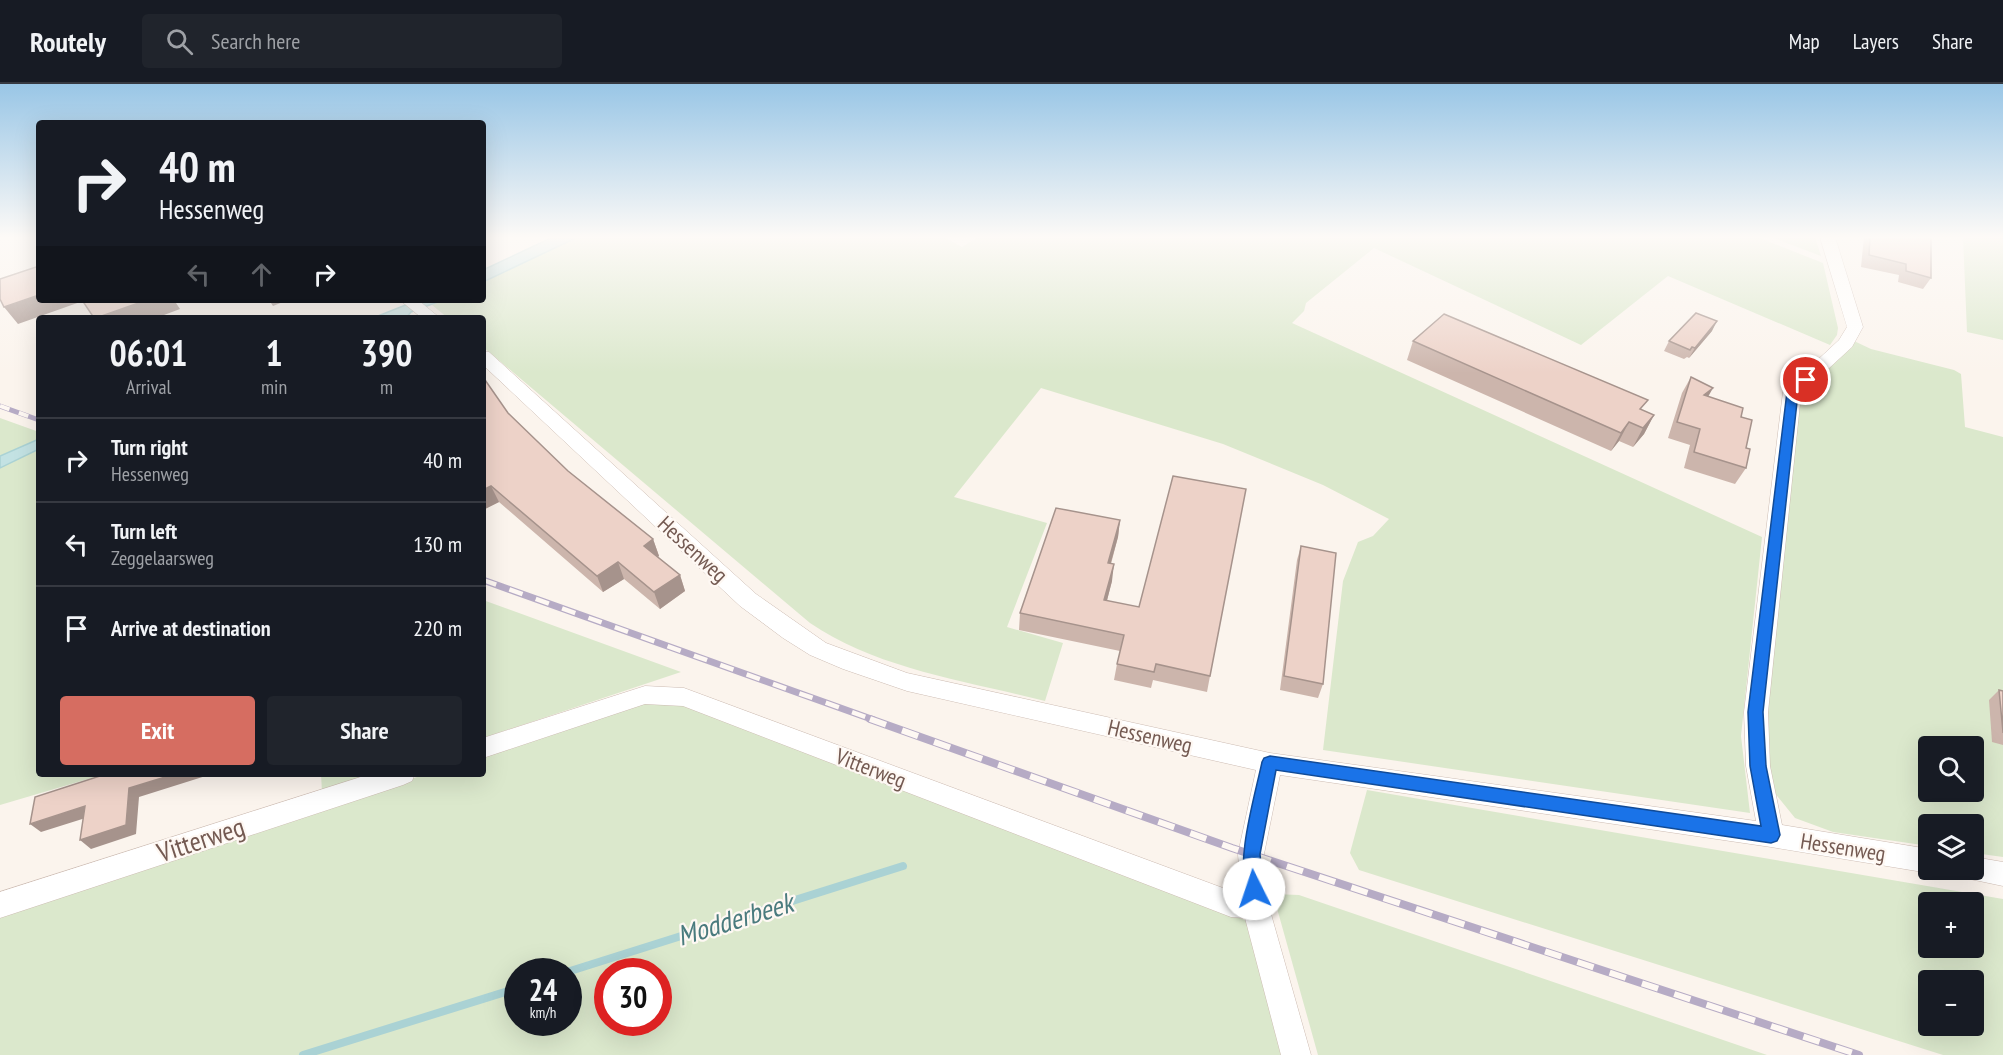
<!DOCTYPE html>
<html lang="en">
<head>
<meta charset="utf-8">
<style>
  :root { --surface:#171b24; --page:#20242c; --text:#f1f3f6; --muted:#9ea1a6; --line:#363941; --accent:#d66d61 }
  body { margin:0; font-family:"PT Sans Narrow",sans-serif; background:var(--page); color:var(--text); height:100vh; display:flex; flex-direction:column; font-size:22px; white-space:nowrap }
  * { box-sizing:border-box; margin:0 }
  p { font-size:20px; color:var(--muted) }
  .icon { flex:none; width:33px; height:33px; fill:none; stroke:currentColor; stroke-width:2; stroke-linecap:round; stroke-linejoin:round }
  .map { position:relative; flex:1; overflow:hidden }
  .panel { position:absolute; left:36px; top:231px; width:450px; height:462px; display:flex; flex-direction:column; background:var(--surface); border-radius:6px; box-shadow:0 6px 24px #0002 }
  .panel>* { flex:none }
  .top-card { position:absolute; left:36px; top:36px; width:450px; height:183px; border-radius:6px; box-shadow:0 6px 24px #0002; background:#171b24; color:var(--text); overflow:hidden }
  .buttons { position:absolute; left:1918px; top:652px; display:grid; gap:12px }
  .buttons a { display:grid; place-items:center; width:66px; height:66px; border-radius:6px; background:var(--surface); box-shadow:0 6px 24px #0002; font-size:30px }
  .speed { position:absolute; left:504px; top:874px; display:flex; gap:12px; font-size:30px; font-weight:700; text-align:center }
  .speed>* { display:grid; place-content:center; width:78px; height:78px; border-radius:50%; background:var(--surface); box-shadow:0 6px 24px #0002; line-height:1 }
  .speed small { font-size:15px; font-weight:400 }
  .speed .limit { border:9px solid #d22; background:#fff; color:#111 }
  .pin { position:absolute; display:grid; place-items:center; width:51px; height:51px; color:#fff; margin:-26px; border:3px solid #fff; border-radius:50%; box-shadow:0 2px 6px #0007 }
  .me { position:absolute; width:66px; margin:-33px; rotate:356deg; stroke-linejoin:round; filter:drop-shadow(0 0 4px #0008) }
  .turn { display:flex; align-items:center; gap:21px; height:126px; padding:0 24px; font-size:27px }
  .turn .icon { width:78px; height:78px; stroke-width:2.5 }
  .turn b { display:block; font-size:42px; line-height:51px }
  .lanes { display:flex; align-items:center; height:57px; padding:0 24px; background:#0003; justify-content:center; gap:30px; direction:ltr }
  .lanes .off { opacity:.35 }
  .eta { display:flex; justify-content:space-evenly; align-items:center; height:102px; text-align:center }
  .eta b { font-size:36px; font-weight:600; line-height:42px }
  .action { display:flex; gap:12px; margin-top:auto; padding:12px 24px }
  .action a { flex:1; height:69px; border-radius:6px; background:var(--accent); color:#fff; font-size:24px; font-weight:600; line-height:69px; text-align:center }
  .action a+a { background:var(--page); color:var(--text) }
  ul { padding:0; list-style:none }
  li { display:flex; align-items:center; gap:18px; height:84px; padding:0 24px; border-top:2px solid var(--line) }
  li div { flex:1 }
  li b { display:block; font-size:22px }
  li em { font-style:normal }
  header { display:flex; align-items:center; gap:36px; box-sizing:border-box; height:84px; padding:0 30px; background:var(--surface); border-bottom:2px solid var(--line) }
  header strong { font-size:28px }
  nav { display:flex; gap:33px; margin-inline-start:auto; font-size:21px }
  .search { width:420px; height:54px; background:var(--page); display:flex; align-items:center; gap:15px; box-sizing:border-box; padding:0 21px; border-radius:6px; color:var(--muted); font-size:22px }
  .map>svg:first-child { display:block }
  .green { fill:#dbe8cc; fill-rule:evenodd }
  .water { fill:#c3e2e3; stroke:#aad2d4; stroke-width:1.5 }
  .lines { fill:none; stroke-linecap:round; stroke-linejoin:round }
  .stream { stroke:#aad2d4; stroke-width:8 }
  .minor-casing { stroke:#cdbcb3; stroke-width:1 }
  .minor { fill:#fff; fill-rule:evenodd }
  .rail-far2-casing { stroke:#b6abc5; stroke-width:5 }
  .rail-far1-casing { stroke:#b6abc5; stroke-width:7 }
  .rail-casing { stroke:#b6abc5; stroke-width:8 }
  .rail-far2 { stroke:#fef8f3; stroke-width:4; stroke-dasharray:10; stroke-linecap:butt }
  .rail-far1 { stroke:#fef8f3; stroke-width:4.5; stroke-dasharray:14; stroke-linecap:butt }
  .rail { stroke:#fef8f3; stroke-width:6; stroke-dasharray:17; stroke-linecap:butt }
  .wall { fill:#ccb5ac }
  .shaded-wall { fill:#a6938c }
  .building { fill:#edd2c8; stroke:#a6938c; stroke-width:1.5 }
  .route { fill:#1a73e8; stroke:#114b97; stroke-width:1.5 }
  .labels { text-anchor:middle; stroke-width:4.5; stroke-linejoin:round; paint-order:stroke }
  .street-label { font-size:22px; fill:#745a52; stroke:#fef8f3 }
  .near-street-label { font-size:27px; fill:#745a52; stroke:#fef8f3 }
  .near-water-label { font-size:28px; font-style:italic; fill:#4a7b7e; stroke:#fef8f3 }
</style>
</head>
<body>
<header>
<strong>Routely</strong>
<div class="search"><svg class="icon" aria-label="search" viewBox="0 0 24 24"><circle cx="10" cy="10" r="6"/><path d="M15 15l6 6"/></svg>Search here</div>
<nav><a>Map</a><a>Layers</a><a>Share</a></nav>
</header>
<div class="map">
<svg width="2003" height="971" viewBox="0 0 2003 971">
  <rect width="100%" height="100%" fill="#fbf4ed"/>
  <path class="green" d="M578,153H944L962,163L978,153H1757L1823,179L1838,244L1837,251L1830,261L1668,192L1581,261L1374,164L1306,219L1304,227L1292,239L1762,453L1741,652L1750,729L1323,666L1343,497L1358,458L1373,452L1389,435L1323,401L1223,360L1041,304L954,413L1047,439L1007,543L1063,559L1045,617C967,597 877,585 810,539L483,263V234H448L432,221L443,216H483V198Z
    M1771,153H1815L1821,172Z
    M1963,153H2003V256L1967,248Z
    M1854,257L1871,265L1954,286L1961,290L1965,343L2003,353V773L1974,769V741H1929V762L1833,748L1795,734L1770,703L1763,667L1798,324C1807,295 1833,277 1854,257ZM1929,663H1974V708H1929Z
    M0,334L39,348V355L0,372Z
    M39,365V690H105L0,721V384Z
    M483,516L681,588L483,654Z
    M676,616L961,720L1247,837L1286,971H0V833L426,690H483V671L654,617ZM518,888H568V939H518ZM608,888H658V939H608Z
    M321,690H376L322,708Z
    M1367,706L2003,815V971H1943L1359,786L1350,769ZM1929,819H1974V864H1929ZM1929,897H1974V942H1929Z
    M1273,810L1299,811L1767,971H1318Z"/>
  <path class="water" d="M553,153H578L483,198V186Z
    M418,216H443L411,228L406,234H373Z
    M39,355V365L0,384V372Z"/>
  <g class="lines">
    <path class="stream" d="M567,888L903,782
      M303,971L518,904"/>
    <defs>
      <path id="minor" d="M1820,153H1835L1863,243L1852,263L1801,310L1768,628L1770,682L1782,741L1929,765V786H1937L1929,789L1771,763L1280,691L1264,770L1269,823L1311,971H1281L1245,834L1231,833L683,622L645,620L483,674V654L645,602L684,604L1231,807L1241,809L1238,770L1256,686L907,607L843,585L810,571L783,554L740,522L483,281V267L489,268L756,510L826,559L907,589L1270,669L1756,737L1746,682L1744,628L1783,308L1839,256L1847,243Z
        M400,216H418L440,234H422Z
        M370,690H415L412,697L403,701L0,834V808Z
        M1974,773L2003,778V802L1965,794L1961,786H1974Z"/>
    </defs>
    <use href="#minor" class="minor-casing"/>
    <use href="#minor" class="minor"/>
    <defs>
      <path id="rail-far2" d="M0,322L39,336"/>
      <path id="rail-far1" d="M483,496L874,636"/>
      <path id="rail" d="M870,635L1232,764L1859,971"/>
    </defs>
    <use href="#rail-far2" class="rail-far2-casing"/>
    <use href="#rail-far1" class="rail-far1-casing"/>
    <use href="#rail" class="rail-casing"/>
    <use href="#rail-far2" class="rail-far2"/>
    <use href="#rail-far1" class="rail-far1"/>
    <use href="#rail" class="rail"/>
  </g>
  <path class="wall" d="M1864,153H1931V194L1923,205L1898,198L1899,191L1861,183Z
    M1712,247L1689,274L1687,273L1684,275L1664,267L1669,257Z
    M1413,257L1642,326L1654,331L1644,350L1633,363L1619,357L1611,367L1407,276Z
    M1691,293L1708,312L1741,333L1746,364V384L1735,400L1684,384L1690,361L1668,354L1682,309Z
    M508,329L568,387L653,455L659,472L658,473L680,491L685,507L660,525L624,495L603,508L499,418L483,426Z
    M1120,436L1118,453L1111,480L1112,497L1107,516L1210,592L1207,608L1153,596L1151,604L1114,596L1117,580L1120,567L1019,546L1020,529Z
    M1301,462L1323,600L1318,614L1280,606L1297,476Z
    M1999,606L2003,607V661L1992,658L1989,616Z"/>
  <path class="shaded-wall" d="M39,211V216H82L83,217L18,240L4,223Z
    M147,216H174L180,225L156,234H96Z
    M269,216H288L273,222Z
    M1717,237L1712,247L1689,274L1695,264Z
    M1713,304L1704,320V311Z
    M1654,331L1644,350L1633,363L1643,344Z
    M1629,338L1619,357L1611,367L1621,349Z
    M491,402L499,418L483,426V406Z
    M1120,436L1118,453L1106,496L1108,479Z
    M653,455L659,472L649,478L644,462Z
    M618,478L624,495L603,508L597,492Z
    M1114,480L1112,497L1103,532L1104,516Z
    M680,491L685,507L660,525L654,508Z
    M175,690H212L139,713L136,750L91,765L80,756L129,704Z
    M85,722L95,731L41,748L30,740Z"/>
  <path class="building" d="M1870,153H1931V194L1906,187V180L1869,171Z
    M39,182V211L4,223L0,215V195Z
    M82,216H147L96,234H94Z
    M1696,229L1717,237L1695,264L1692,263L1690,266L1669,257Z
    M1444,230L1648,316L1640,325L1654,331L1643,344L1629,338L1621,349L1413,257Z
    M483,293L508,329L568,387L653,455L644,462L680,491L654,508L618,478L597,492L491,402L483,406Z
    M1691,293L1713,304L1704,311L1743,324L1741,333L1752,336L1746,364L1750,365L1746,384L1694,368L1700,345L1677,338Z
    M1173,392L1246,405L1210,592L1156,580L1154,588L1117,580L1124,551L1020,529L1056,424L1120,436L1108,479L1114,480L1104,516L1139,523Z
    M1301,462L1336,469L1323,600L1284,592Z
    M1999,606L2003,607V649V648Z
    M106,690H175L129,704L126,741L80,756L85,722L30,740L35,713Z"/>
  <linearGradient id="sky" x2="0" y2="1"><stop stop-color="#99c6e6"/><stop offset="0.53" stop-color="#fdfaf7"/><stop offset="1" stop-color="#fdfaf7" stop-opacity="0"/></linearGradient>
  <rect width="2003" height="289" fill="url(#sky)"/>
  <path class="route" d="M1806,292L1812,296L1798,309L1763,628L1766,682L1780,751L1777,757L1771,759L1276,686L1260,770L1263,805L1260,811L1254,813L1248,811C1234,780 1255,712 1262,678L1264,674L1270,672L1761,742L1750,682L1748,628L1787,308Z"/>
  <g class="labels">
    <g class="street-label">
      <text transform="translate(693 465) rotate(43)" y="8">Hessenweg</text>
      <text transform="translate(1150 652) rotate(13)" y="8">Hessenweg</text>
      <text transform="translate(871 684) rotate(21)" y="8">Vitterweg</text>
      <text transform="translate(1843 763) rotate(9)" y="8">Hessenweg</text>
    </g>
    <g class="near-street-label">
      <text transform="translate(201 756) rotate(-18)" y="9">Vitterweg</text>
    </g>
    <g class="near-water-label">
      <text transform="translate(735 835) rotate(-17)" y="10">Modderbeek</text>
    </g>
  </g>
</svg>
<div class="buttons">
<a><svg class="icon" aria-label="search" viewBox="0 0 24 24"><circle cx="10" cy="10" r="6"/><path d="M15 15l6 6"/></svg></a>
<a><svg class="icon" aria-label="layers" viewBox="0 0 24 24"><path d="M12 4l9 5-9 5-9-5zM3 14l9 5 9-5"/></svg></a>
<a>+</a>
<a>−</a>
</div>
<div class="speed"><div>24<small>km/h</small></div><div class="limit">30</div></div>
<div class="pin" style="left:1806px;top:296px;background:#d93025"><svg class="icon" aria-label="arrive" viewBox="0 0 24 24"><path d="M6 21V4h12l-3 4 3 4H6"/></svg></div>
<svg class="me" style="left:1254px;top:805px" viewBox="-20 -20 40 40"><circle r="19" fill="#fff"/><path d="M0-13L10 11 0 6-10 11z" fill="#1a73e8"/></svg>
<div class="top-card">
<div class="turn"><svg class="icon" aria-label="right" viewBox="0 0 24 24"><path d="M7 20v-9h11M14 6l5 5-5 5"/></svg><div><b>40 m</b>Hessenweg</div></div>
<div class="lanes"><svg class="icon off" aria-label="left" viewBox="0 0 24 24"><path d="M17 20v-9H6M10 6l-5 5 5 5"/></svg><svg class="icon off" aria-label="ahead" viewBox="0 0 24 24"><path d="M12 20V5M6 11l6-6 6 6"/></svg><svg class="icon" aria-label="right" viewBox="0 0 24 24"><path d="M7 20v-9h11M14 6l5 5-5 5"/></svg></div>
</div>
<section class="panel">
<div class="eta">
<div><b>06:01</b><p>Arrival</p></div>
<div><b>1</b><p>min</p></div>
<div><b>390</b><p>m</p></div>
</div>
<ul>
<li><svg class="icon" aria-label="right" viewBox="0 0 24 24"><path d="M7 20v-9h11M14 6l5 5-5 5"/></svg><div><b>Turn right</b><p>Hessenweg</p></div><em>40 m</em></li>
<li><svg class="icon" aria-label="left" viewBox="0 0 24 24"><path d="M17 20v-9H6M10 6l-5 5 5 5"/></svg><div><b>Turn left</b><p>Zeggelaarsweg</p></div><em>130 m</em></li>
<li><svg class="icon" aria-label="arrive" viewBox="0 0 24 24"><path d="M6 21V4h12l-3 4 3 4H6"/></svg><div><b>Arrive at destination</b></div><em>220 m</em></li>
</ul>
<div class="action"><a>Exit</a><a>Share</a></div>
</section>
</div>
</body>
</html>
